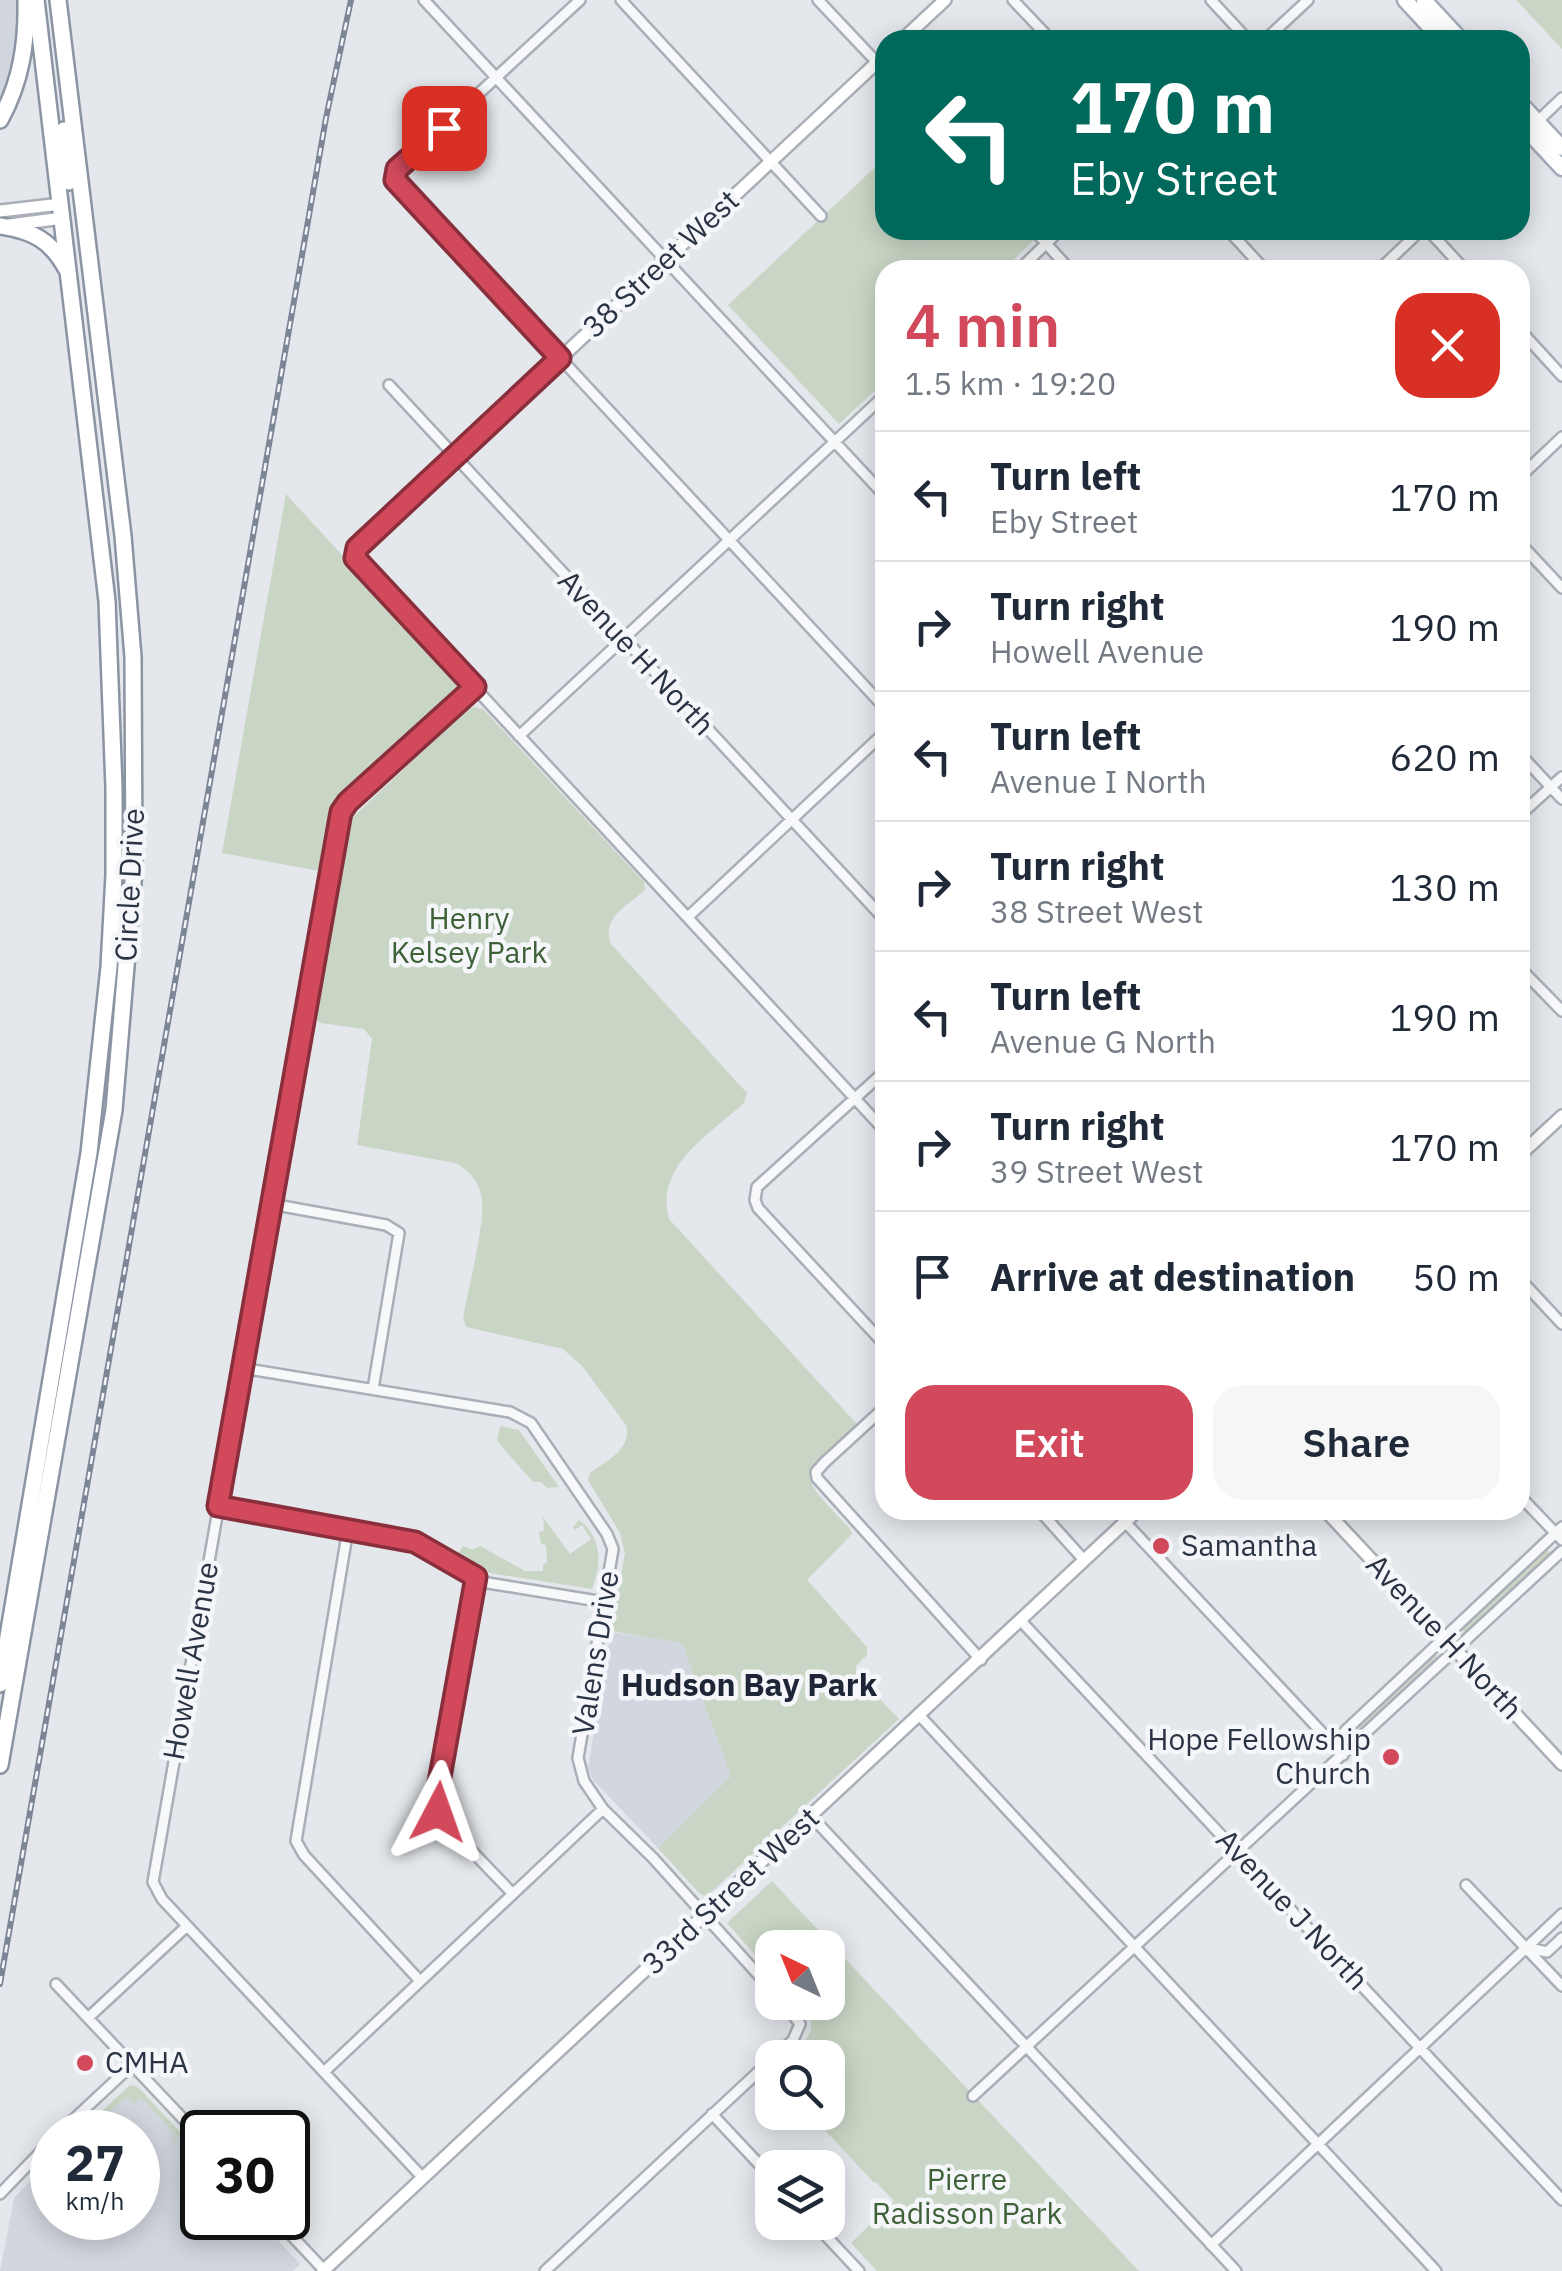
<!DOCTYPE html>
<html lang="en">
<head>
<meta charset="utf-8">
<style>
  :root { --surface:#fff; --page:#f6f6f7; --text:#1f2937; --muted:#747a83; --line:#e0e1e3; --accent:#d1495b }
  body { margin:0; font-family:"IBM Plex Sans",sans-serif; background:var(--page); color:var(--text); height:100vh; display:flex; flex-direction:column; font-size:38px; white-space:nowrap }
  * { box-sizing:border-box; margin:0 }
  p { font-size:32px; color:var(--muted) }
  .icon { flex:none; width:55px; height:55px; fill:none; stroke:currentColor; stroke-width:2; stroke-linecap:round; stroke-linejoin:round }
  .map { position:relative; flex:1; overflow:hidden }
  .details { position:absolute; left:875px; top:260px; width:655px; height:1260px; display:flex; flex-direction:column; background:var(--surface); border-radius:30px; box-shadow:0 5px 25px #0003 }
  .details>* { flex:none }
  .top-card { position:absolute; left:875px; top:30px; width:655px; height:210px; border-radius:30px; box-shadow:0 5px 25px #0003; background:#00695c; color:#fff; overflow:hidden }
  .needle { width:65px; rotate:317deg }
  .controls { position:absolute; left:755px; top:1930px; display:grid; gap:20px }
  .controls a { display:grid; place-items:center; width:90px; height:90px; border-radius:20px; background:var(--surface); box-shadow:0 5px 25px #0003; font-size:50px }
  .speed { position:absolute; left:30px; top:2110px; display:flex; gap:20px; font-size:50px; font-weight:700; text-align:center }
  .speed>* { display:grid; place-content:center; width:130px; height:130px; border-radius:50%; background:var(--surface); box-shadow:0 5px 25px #0003; line-height:1 }
  .speed small { font-size:25px; font-weight:400 }
  .speed .limit { border:5px solid #111; border-radius:15px; background:#fff; color:#111 }
  .pin { position:absolute; display:grid; place-items:center; width:85px; height:85px; color:#fff; margin:-42px; border-radius:20px; box-shadow:0 5px 15px #0006 }
  .me { position:absolute; width:110px; margin:-55px; rotate:4deg; stroke-linejoin:round; filter:drop-shadow(0 0 8px #0008) }
  .turn { display:flex; align-items:center; gap:35px; height:210px; padding:0 30px; font-size:45px }
  .turn .icon { width:130px; height:130px; stroke-width:2.5 }
  .turn b { display:block; font-size:70px; line-height:85px }
  .round { display:grid; place-items:center; flex:none; width:105px; height:105px; border-radius:30px; background:var(--page) }
  .headline { display:flex; align-items:center; justify-content:space-between; height:170px; padding:0 30px }
  h1 { font-size:60px; font-weight:600; line-height:75px; color:var(--accent) }
  .action { display:flex; gap:20px; margin-top:auto; padding:20px 30px }
  .action a { flex:1; height:115px; border-radius:30px; background:var(--accent); color:#fff; font-size:40px; font-weight:600; line-height:115px; text-align:center }
  .action a+a { background:var(--page); color:var(--text) }
  ul { padding:0; list-style:none }
  li { display:flex; align-items:center; gap:30px; height:130px; padding:0 30px; border-top:2px solid var(--line) }
  li div { flex:1 }
  li b { display:block; font-size:38px }
  li em { font-style:normal }
  .map>svg:first-child { display:block }
  .built { fill:#d2d6de }
  .green { fill:#c9d6c5 }
  .lines { fill:none; stroke-linecap:round; stroke-linejoin:round }
  .street-casing { stroke:#a9aeb7; stroke-width:14 }
  .secondary-casing { stroke:#a9aeb7; stroke-width:16 }
  .primary-casing { stroke:#a3abb8; stroke-width:19 }
  .highway-casing { stroke:#8b94a3; stroke-width:20 }
  .street { stroke:#f7f8fa; stroke-width:9 }
  .secondary { stroke:#fff; stroke-width:11 }
  .primary { stroke:#fff; stroke-width:14 }
  .highway { stroke:#fff; stroke-width:15 }
  .rail-casing { stroke:#7d8696; stroke-width:6 }
  .rail { stroke:#f4f6f9; stroke-width:2.5; stroke-dasharray:8; stroke-linecap:butt }
  .route-casing { stroke:#882f3b; stroke-width:25 }
  .route { stroke:#d1495b; stroke-width:18 }
  .poi-dot { fill:#d1495b; stroke:#f4f6f9; stroke-width:4 }
  .labels { text-anchor:middle; stroke-width:9; stroke-linejoin:round; paint-order:stroke }
  .street-label { font-size:30px; fill:#2b3445; stroke:#f4f6f9 }
  .park-label { font-size:30px; fill:#3f6138; stroke:#f4f6f9 }
  .poi-label { font-size:30px; fill:#2b3445; stroke:#f4f6f9; text-anchor:start }
  .neighbourhood-label { font-size:32px; font-weight:bold; fill:#1d2536; stroke:#f4f6f9 }
</style>
</head>
<body>
<div class="map">
<svg width="1562" height="2271" viewBox="0 0 1562 2271">
  <rect width="100%" height="100%" fill="#e4e7ec"/>
  <path class="built" d="M0,0H23L16,67L0,110Z
    M611,1632L682,1642L731,1776L658,1848L593,1780L588,1768Z
    M129,2087L138,2088L202,2158V2218H258L300,2264L293,2271H0L14,2198L52,2159V2218H138V2132H81Z"/>
  <path class="green" d="M1516,0H1562V49Z
    M885,158V230H1025L1034,240L1003,270H885V381L839,424L728,305Z
    M286,494L453,676L459,686L456,695L340,803L332,817L324,872L222,853Z
    M474,707L483,709L644,882L645,890C627,906 601,918 611,944L747,1093L744,1103C710,1134 654,1166 669,1219L856,1423L854,1429C797,1481 797,1472 850,1529L852,1534L807,1580L867,1647V1655L856,1666V1674L899,1719L706,1897L699,1893L658,1848L731,1776L682,1643L611,1631L625,1553L620,1533L588,1480L590,1473C607,1460 632,1450 626,1425L582,1366L563,1349L466,1327L463,1318C468,1290 485,1225 482,1199C480,1183 469,1169 455,1163L357,1145L372,1039L364,1029L321,1023L315,1019L350,820L465,711Z
    M500,1426L519,1430L559,1487L547,1488L541,1482H533L497,1441Z
    M543,1517L570,1554L591,1539L582,1525L575,1530L573,1527L579,1520C602,1537 602,1564 592,1589L490,1573L458,1555L463,1546L472,1550L480,1546L525,1571H543V1564L547,1563L546,1545L541,1544L539,1532L544,1531Z
    M1546,1548L1553,1555L1466,1634L1461,1628Z
    M1433,1654L1440,1659L1353,1741L1347,1735Z
    M772,1881L1139,2271H877L851,2243L894,2201L876,2182L874,2183L809,2113L828,2112V2058L787,2057C808,2039 823,2028 799,2003L828,2002V1948H772V1974L727,1923Z
    M130,2085L138,2087L181,2133L174,2142L171,2141L176,2135L141,2097L134,2104L126,2097L88,2132H79Z"/>
  <g class="lines">
    <defs>
      <path id="street" d="M424,0L885,496
        M580,0L397,169L395,180L885,708
        M621,0L821,216
        M818,0L885,71
        M1013,0L1051,40
        M1211,0L1248,40
        M1265,40L1308,0
        M1520,138L1562,98
        M1034,230L1070,270
        M1228,230L1265,270
        M1428,230L1465,270
        M1019,270L1060,230
        M1379,270L1421,230
        M1520,330L1562,376
        M389,385L885,920
        M1520,477L1562,437
        M372,534L357,548L355,558L885,1131
        M1520,543L1562,588
        M519,736L885,395
        M1520,754L1562,799
        M1520,815L1562,777
        M688,917L885,732
        M1520,968L1562,1011
        M885,1071L757,1187L755,1200L758,1208L885,1345
        M271,1204L386,1225L399,1233L373,1389
        M1520,1279L1562,1324
        M242,1368L510,1412L531,1423L607,1534L613,1549L578,1758L584,1781L603,1809L653,1858L772,1990
        M885,1407L825,1462L816,1472L817,1478L981,1660
        M1520,1496L1562,1540
        M218,1507L415,1542L488,1583L604,1602
        M1039,1510L1084,1560
        M1125,1522L1343,1755
        M348,1529L296,1841L304,1855L420,1981
        M476,1577L436,1804L442,1820L513,1894
        M1021,1621L1562,2200
        M920,1716L1436,2271
        M1343,1755L1345,1731L1562,1527
        M811,1816L1236,2271
        M1466,1885L1562,1986
        M1529,1948L1547,1952L1562,1938
        M56,1984L202,2139
        M90,2016L187,1926
        M774,2058L793,2040L800,2024L783,2002
        M324,2072L603,1809
        M973,2096L1562,1551
        M712,2114L772,2178
        M60,2132L133,2064
        M423,2178L162,1899L153,1882L338,823L348,802L475,687
        M0,2194L52,2140
        M275,2218L324,2270
        M813,2222L859,2271
        M1211,2245L1562,1914
        M545,2271L772,2059"/>
      <path id="secondary" d="M902,40L945,0
        M0,211L61,204
        M9,225L63,218
        M372,534L885,55
        M1520,1155L1562,1116
        M1325,1510L1562,1764
        M323,2271L1138,1510"/>
      <path id="primary" d="M1405,0L1442,40
        M1424,0L1461,40
        M1520,103L1562,148
        M1520,123L1562,168"/>
      <path id="highway" d="M0,120C21,82 27,43 26,0
        M64,130L69,182
        M0,226C33,231 51,240 67,270
        M0,1684L89,1153L109,967L114,875V788L107,601L36,0
        M0,1765L114,1110L134,870L133,657L123,536L58,0"/>
    </defs>
    <use href="#street" class="street-casing"/>
    <use href="#secondary" class="secondary-casing"/>
    <use href="#primary" class="primary-casing"/>
    <use href="#highway" class="highway-casing"/>
    <use href="#street" class="street"/>
    <use href="#secondary" class="secondary"/>
    <use href="#primary" class="primary"/>
    <use href="#highway" class="highway"/>
    <defs>
      <path id="rail" d="M0,1984L326,118L351,0"/>
    </defs>
    <use href="#rail" class="rail-casing"/>
    <use href="#rail" class="rail"/>
  </g>
  <g class="lines">
    <defs>
      <path id="route" d="M438,1812V1788L476,1577L415,1542L218,1506L341,812L348,802L475,687L355,558L357,548L560,358L395,180L397,169L444,128"/>
    </defs>
    <use href="#route" class="route-casing"/>
    <use href="#route" class="route"/>
  </g>
  <g class="poi-dot">
    <circle cx="1161" cy="1546" r="10"/>
    <circle cx="1391" cy="1757" r="10"/>
    <circle cx="85" cy="2063" r="10"/>
  </g>
  <g class="labels">
    <g class="street-label">
      <text transform="translate(661 264) rotate(-43)" y="10">38 Street West</text>
      <text transform="translate(636 653) rotate(47)" y="10">Avenue H North</text>
      <text transform="translate(130 885) rotate(-87)" y="10">Circle Drive</text>
      <text transform="translate(1444 1637) rotate(47)" y="10">Avenue H North</text>
      <text transform="translate(596 1653) rotate(-81)" y="10">Valens Drive</text>
      <text transform="translate(191 1661) rotate(-80)" y="10">Howell Avenue</text>
      <text transform="translate(731 1891) rotate(-43)" y="10">33rd Street West</text>
      <text transform="translate(1292 1910) rotate(47)" y="10">Avenue J North</text>
    </g>
    <g class="park-label">
      <text x="469" y="929">Henry<tspan x="469" dy="34">Kelsey Park</tspan></text>
      <text x="967" y="2190">Pierre<tspan x="967" dy="34">Radisson Park</tspan></text>
    </g>
    <g class="poi-label">
      <text x="1181" y="1556">Samantha</text>
      <text x="1371" y="1750" text-anchor="end">Hope Fellowship<tspan x="1371" dy="34">Church</tspan></text>
      <text x="105" y="2073">CMHA</text>
    </g>
    <g class="neighbourhood-label">
      <text x="749" y="1696">Hudson Bay Park</text>
    </g>
  </g>
</svg>
<div class="controls">
<a><svg class="needle" viewBox="-14 -14 28 28"><path d="M0-13l5 13h-10z" fill="#e53935"/><path d="M0 13l5-13h-10z" fill="#747a83"/></svg></a>
<a><svg class="icon" aria-label="search" viewBox="0 0 24 24"><circle cx="10" cy="10" r="6"/><path d="M15 15l6 6"/></svg></a>
<a><svg class="icon" aria-label="layers" viewBox="0 0 24 24"><path d="M12 4l9 5-9 5-9-5zM3 14l9 5 9-5"/></svg></a>
</div>
<div class="speed"><div>27<small>km/h</small></div><div class="limit">30</div></div>
<div class="pin" style="left:444px;top:128px;background:#d93025"><svg class="icon" aria-label="arrive" viewBox="0 0 24 24"><path d="M6 21V4h12l-3 4 3 4H6"/></svg></div>
<svg class="me" style="left:438px;top:1812px" viewBox="-20 -20 40 40"><path d="M0-17L14 15 0 8-14 15z" fill="#d1495b" stroke="#fff" stroke-width="4"/></svg>
<div class="top-card">
<div class="turn"><svg class="icon" aria-label="left" viewBox="0 0 24 24"><path d="M17 20v-9H6M10 6l-5 5 5 5"/></svg><div><b>170 m</b>Eby Street</div></div>
</div>
<section class="details">
<div class="headline"><div><h1>4 min</h1><p>1.5 km · 19:20</p></div><a class="round" style="background:#d93025;color:#fff"><svg class="icon" aria-label="close" viewBox="0 0 24 24"><path d="M6 6l12 12M18 6L6 18"/></svg></a></div>
<ul>
<li><svg class="icon" aria-label="left" viewBox="0 0 24 24"><path d="M17 20v-9H6M10 6l-5 5 5 5"/></svg><div><b>Turn left</b><p>Eby Street</p></div><em>170 m</em></li>
<li><svg class="icon" aria-label="right" viewBox="0 0 24 24"><path d="M7 20v-9h11M14 6l5 5-5 5"/></svg><div><b>Turn right</b><p>Howell Avenue</p></div><em>190 m</em></li>
<li><svg class="icon" aria-label="left" viewBox="0 0 24 24"><path d="M17 20v-9H6M10 6l-5 5 5 5"/></svg><div><b>Turn left</b><p>Avenue I North</p></div><em>620 m</em></li>
<li><svg class="icon" aria-label="right" viewBox="0 0 24 24"><path d="M7 20v-9h11M14 6l5 5-5 5"/></svg><div><b>Turn right</b><p>38 Street West</p></div><em>130 m</em></li>
<li><svg class="icon" aria-label="left" viewBox="0 0 24 24"><path d="M17 20v-9H6M10 6l-5 5 5 5"/></svg><div><b>Turn left</b><p>Avenue G North</p></div><em>190 m</em></li>
<li><svg class="icon" aria-label="right" viewBox="0 0 24 24"><path d="M7 20v-9h11M14 6l5 5-5 5"/></svg><div><b>Turn right</b><p>39 Street West</p></div><em>170 m</em></li>
<li><svg class="icon" aria-label="arrive" viewBox="0 0 24 24"><path d="M6 21V4h12l-3 4 3 4H6"/></svg><div><b>Arrive at destination</b></div><em>50 m</em></li>
</ul>
<div class="action"><a>Exit</a><a>Share</a></div>
</section>
</div>
</body>
</html>
